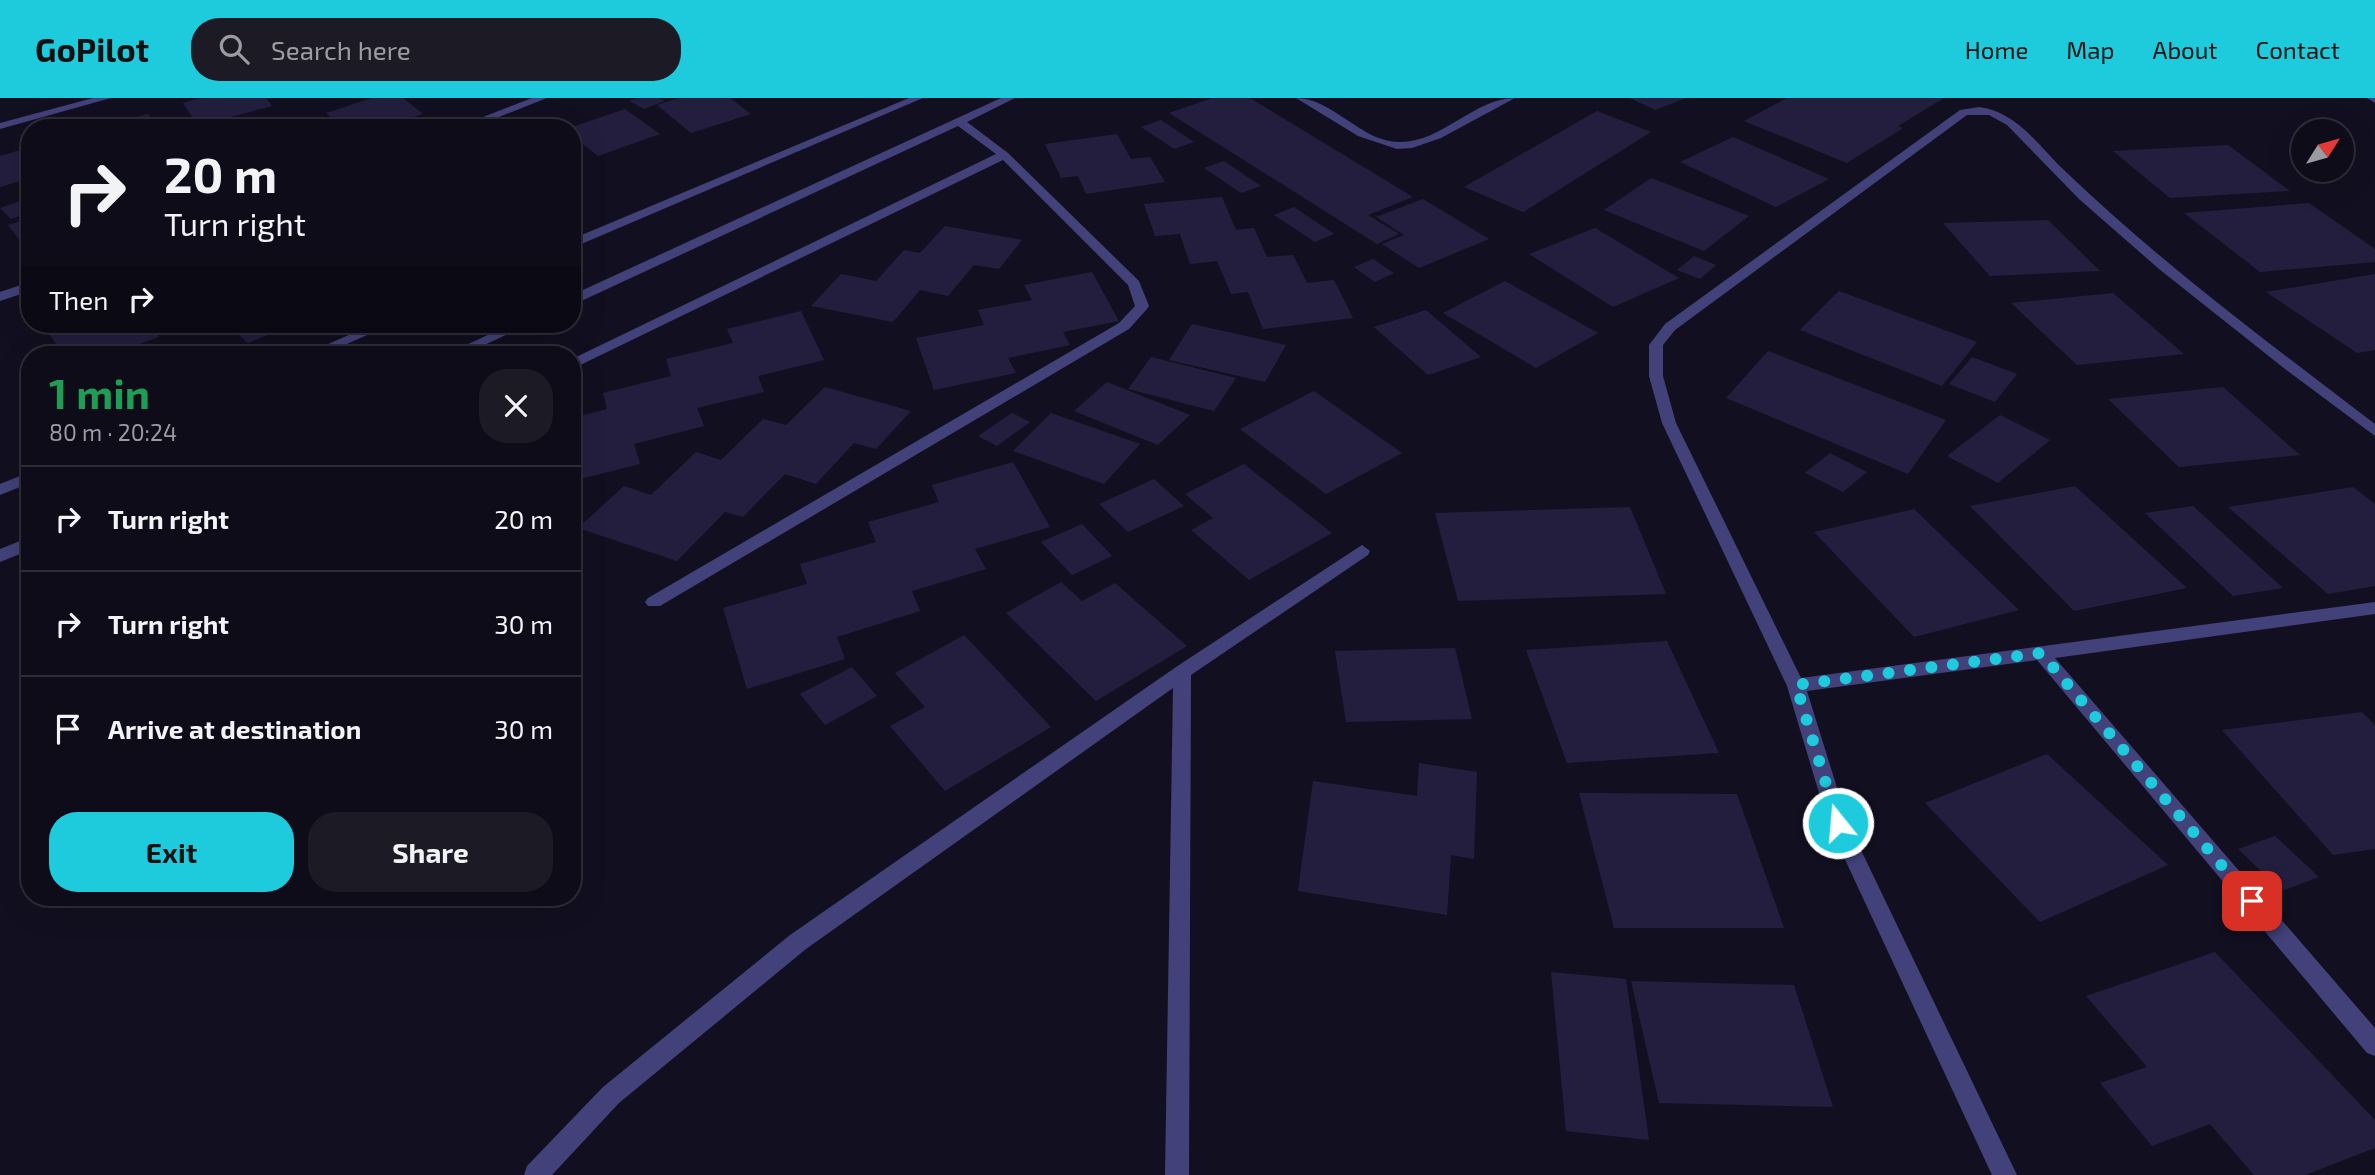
<!DOCTYPE html>
<html lang="en">
<head>
<meta charset="utf-8">
<style>
  :root { --surface:#0e0c18; --page:#1c1a25; --text:#f1f3f6; --muted:#9b9ba2; --line:#2e2c37; --accent:#1dcbdc }
  body { margin:0; font-family:"Exo 2",sans-serif; background:var(--page); color:var(--text); height:100vh; display:flex; flex-direction:column; font-size:26px; white-space:nowrap }
  * { box-sizing:border-box; margin:0 }
  p { font-size:23px; color:var(--muted) }
  .icon { flex:none; width:38px; height:38px; fill:none; stroke:currentColor; stroke-width:2; stroke-linecap:round; stroke-linejoin:round }
  .map { position:relative; flex:1; overflow:hidden }
  .details { position:absolute; left:21px; top:248px; width:560px; height:560px; display:flex; flex-direction:column; background:var(--surface); border-radius:28px; box-shadow:0 7px 28px #0002,0 0 0 2px var(--line) }
  .details>* { flex:none }
  .guide { position:absolute; left:21px; top:21px; width:560px; height:214px; border-radius:28px; box-shadow:0 7px 28px #0002,0 0 0 2px var(--line); background:#0e0c18; color:var(--text); overflow:hidden }
  .needle { width:46px; rotate:53deg }
  .controls { position:absolute; left:2291px; top:21px; display:grid; gap:14px }
  .controls a { display:grid; place-items:center; width:63px; height:63px; border-radius:50%; background:var(--surface); box-shadow:0 7px 28px #0002,0 0 0 2px var(--line); font-size:35px }
  .pin { position:absolute; display:grid; place-items:center; width:60px; height:60px; color:#fff; margin:-30px; border-radius:14px; box-shadow:0 4px 10px #0006 }
  .me { position:absolute; width:77px; margin:-38px; rotate:343deg; stroke-linejoin:round; filter:drop-shadow(0 0 5px #0008) }
  .turn { display:flex; align-items:center; gap:24px; height:147px; padding:0 28px; font-size:32px }
  .turn .icon { width:91px; height:91px; stroke-width:2.5 }
  .turn b { display:block; font-size:49px; line-height:60px }
  .then { display:flex; align-items:center; height:66px; padding:0 28px; background:#0003; gap:14px; font-size:26px }
  .round { display:grid; place-items:center; flex:none; width:74px; height:74px; border-radius:28px; background:var(--page) }
  .headline { display:flex; align-items:center; justify-content:space-between; height:119px; padding:0 28px }
  h1 { font-size:42px; font-weight:700; line-height:52px; color:#1e9e55 }
  .primary-button { display:flex; gap:14px; margin-top:auto; padding:14px 28px }
  .primary-button a { flex:1; height:80px; border-radius:28px; background:var(--accent); color:#111; font-size:28px; font-weight:700; line-height:80px; text-align:center }
  .primary-button a+a { background:var(--page); color:var(--text) }
  ul { padding:0; list-style:none }
  li { display:flex; align-items:center; gap:21px; height:105px; padding:0 28px; border-top:2px solid var(--line) }
  li div { flex:1 }
  li b { display:block; font-size:26px }
  li em { font-style:normal }
  header { display:flex; align-items:center; gap:42px; box-sizing:border-box; height:98px; padding:0 35px; background:var(--accent); color:#111 }
  header strong { font-size:33px }
  nav { display:flex; gap:38px; margin-inline-start:auto; font-size:24px }
  .search { width:490px; height:63px; background:var(--page); display:flex; align-items:center; gap:18px; box-sizing:border-box; padding:0 24px; border-radius:28px; color:var(--muted); font-size:26px }
  .map>svg:first-child { display:block }
  .building { fill:#241e3e }
  .lines { fill:none; stroke-linecap:round; stroke-linejoin:round }
  .minor { fill:#424179; fill-rule:evenodd }
  .route { stroke:#1dcbdc; stroke-width:12; stroke-dasharray:0 21.6 }
</style>
</head>
<body>
<header>
<strong>GoPilot</strong>
<div class="search"><svg class="icon" aria-label="search" viewBox="0 0 24 24"><circle cx="10" cy="10" r="6"/><path d="M15 15l6 6"/></svg>Search here</div>
<nav><a>Home</a><a>Map</a><a>About</a><a>Contact</a></nav>
</header>
<div class="map">
<svg width="2375" height="1077" viewBox="0 0 2375 1077">
  <rect width="100%" height="100%" fill="#121020"/>
  <path class="building" d="M200,0H266L272,8L198,28L183,5Z
    M372,0H403L423,16L380,30H343L326,15Z
    M637,0H659L665,3L644,11L629,3Z
    M679,0H730L751,16L691,35L657,7Z
    M1212,0H1250L1413,99L1368,117L1399,136L1377,146L1169,15Z
    M1630,0H1686L1655,12Z
    M1787,0H1944L1898,28L1903,30L1847,65L1744,23Z
    M625,11L660,36L598,58L572,38V29Z
    M1597,13L1651,34L1523,114L1464,89Z
    M148,16L159,30H101V29Z
    M1161,22L1194,44L1174,51L1141,29Z
    M1117,36L1131,61L1150,59L1165,84L1086,96L1078,78L1061,80L1045,46Z
    M1733,39L1829,81L1776,109L1680,64Z
    M2228,47L2290,93L2170,100L2113,53Z
    M30,49V80L0,89V58Z
    M1224,63L1261,88L1241,95L1204,70Z
    M1651,80L1749,118L1704,153L1604,112Z
    M1222,99L1236,132L1254,130L1267,159L1293,157L1307,185L1334,182L1353,220L1263,231L1248,194L1231,196L1217,163L1190,166L1180,136L1155,138L1144,106Z
    M30,100V115L11,121L0,110Z
    M1423,101L1489,141L1419,170L1382,146L1404,137L1376,119Z
    M2309,105L2375,151V164L2260,174L2184,115Z
    M1294,109L1334,136L1315,144L1274,117Z
    M30,120V153H28L8,127Z
    M2048,122L2100,173L1990,178L1943,125Z
    M945,128L1022,142L999,171L974,167L948,198L920,192L893,224L811,208L841,176L876,183L904,152L920,155Z
    M1595,130L1679,180L1613,209L1529,156Z
    M1694,158L1716,167L1700,181L1677,172Z
    M1373,161L1394,175L1375,184L1354,169Z
    M1092,174L1119,223L1063,234L1070,247L1008,260L1016,275L934,292L916,240L984,227L978,212L1032,202L1024,187Z
    M2375,176V252L2357,255L2266,194Z
    M1505,183L1598,235L1536,270L1443,215Z
    M1839,193L1977,244L1942,288L1800,232Z
    M2113,195L2184,256L2077,267L2011,205Z
    M1426,212L1481,259L1428,277L1374,229Z
    M801,213L824,262L758,278L764,294L697,310L704,328L634,346L640,366L572,383V320L607,311L603,295L671,278L666,261L733,245L727,231Z
    M66,226H150L159,239L108,257H63L47,232Z
    M226,226H293L248,245Z
    M1192,226L1286,247L1265,284L1169,262Z
    M1768,253L1946,322L1908,376L1726,300Z
    M1151,259L1236,280L1214,313L1128,291Z
    M1972,259L2017,276L1995,304L1949,286Z
    M1107,284L1190,317L1158,347L1074,313Z
    M825,289L911,313L876,351L854,345L816,386L785,376L743,419L725,414L677,463L578,430L624,388L651,397L696,354L721,362L763,321L786,327Z
    M2223,289L2300,357L2179,369L2108,301Z
    M1314,293L1402,355L1326,396L1240,331Z
    M1012,315L1030,324L997,348L978,338Z
    M1051,315L1140,346L1104,386L1013,353Z
    M2000,317L2050,342L1998,385L1947,358Z
    M1830,355L1867,374L1843,394L1805,375Z
    M1013,364L1050,429L975,451L986,471L912,493L920,513L837,539L845,561L747,591L723,510L807,486L800,466L876,444L868,424L939,404L932,387Z
    M1244,366L1332,435L1249,482L1191,432L1213,420L1185,396Z
    M1154,381L1184,408L1128,434L1099,406Z
    M2075,388L2187,490L2074,513L1970,408Z
    M2353,389L2375,406V488L2328,496L2228,409Z
    M2193,408L2283,490L2233,498L2145,415Z
    M1630,409L1666,496L1458,503L1435,415Z
    M1914,411L2019,512L1914,539L1814,434Z
    M1082,426L1112,458L1072,477L1041,444Z
    M1061,484L1082,503L1115,485L1187,548L1096,603L1006,515Z
    M964,537L1051,629L945,693L890,628L925,609L895,575Z
    M1667,543L1719,655L1567,665L1526,552Z
    M1455,550L1472,621L1346,624L1335,553Z
    M852,569L877,598L825,627L800,596Z
    M2362,614L2375,627V751L2333,757L2222,632Z
    M2047,656L2168,767L2040,824L1925,705Z
    M1419,665L1477,674L1474,761L1451,757L1447,817L1298,793L1313,683L1417,698Z
    M1579,695L1737,696L1784,830H1614Z
    M2275,738L2319,779L2282,793L2238,751Z
    M2215,854L2375,1022V1050L2305,1077H2254L2210,1026L2152,1048L2100,985L2147,969L2086,898Z
    M1551,874L1626,881L1649,1042L1566,1033Z
    M1631,883L1794,887L1833,1009L1659,1005Z"/>
  <g class="lines">
    <path class="minor" d="M93,0H111L0,31V25Z
      M532,0H547L471,30H455Z
      M909,0H923L572,150V141Z
      M1001,0H1015L967,24L1008,55L1139,183L1149,208L1147,211L1129,231L660,508H648L645,504L648,500L1119,225L1135,208L1128,187L1003,62L572,271V261L996,56L958,28L577,205L572,206V197Z
      M1296,0C1333,0 1361,44 1399,44C1442,45 1474,0 1515,0L1441,40L1412,50L1397,51L1358,38Z
      M2367,0H2375V5Z
      M1979,9C2018,14 2039,49 2066,74C2162,166 2269,245 2375,326V338L2285,271L2159,171L2079,101L2007,27L1989,17H1967L1675,232L1663,247V278L1676,325L1801,580L2375,504V516L2055,560L2375,930V958L2367,955L2037,562L1807,593L1848,725L2017,1077H1992L1828,725L1787,588L1662,325L1649,278V247L1665,226L1960,12Z
      M30,184V193L0,203V194Z
      M374,226H392L322,257H303Z
      M511,226H529L463,257H445Z
      M30,374V385L0,397V386Z
      M30,439V452L0,464V451Z
      M1362,447L1370,453L1368,457L1191,577L1189,1077H1165L1173,590L806,851L619,1005L552,1077H524L527,1068L603,989L790,837L1176,569Z"/>
  </g>
  <g class="lines">
    <path class="route" d="M1838,725L1796,587L2041,555L2252,803"/>
  </g>
</svg>
<div class="controls">
<a><svg class="needle" viewBox="-14 -14 28 28"><path d="M0-13l5 13h-10z" fill="#e53935"/><path d="M0 13l5-13h-10z" fill="#9b9ba2"/></svg></a>
</div>
<div class="pin" style="left:2252px;top:803px;background:#d93025"><svg class="icon" aria-label="arrive" viewBox="0 0 24 24"><path d="M6 21V4h12l-3 4 3 4H6"/></svg></div>
<svg class="me" style="left:1838px;top:725px" viewBox="-20 -20 40 40"><circle r="17" fill="#1dcbdc" stroke="#fff" stroke-width="3"/><path d="M0-11L8 9 0 5-8 9z" fill="#fff"/></svg>
<div class="guide">
<div class="turn"><svg class="icon" aria-label="right" viewBox="0 0 24 24"><path d="M7 20v-9h11M14 6l5 5-5 5"/></svg><div><b>20 m</b>Turn right</div></div>
<div class="then">Then<svg class="icon" aria-label="right" viewBox="0 0 24 24"><path d="M7 20v-9h11M14 6l5 5-5 5"/></svg></div>
</div>
<section class="details">
<div class="headline"><div><h1>1 min</h1><p>80 m · 20:24</p></div><a class="round"><svg class="icon" aria-label="close" viewBox="0 0 24 24"><path d="M6 6l12 12M18 6L6 18"/></svg></a></div>
<ul>
<li><svg class="icon" aria-label="right" viewBox="0 0 24 24"><path d="M7 20v-9h11M14 6l5 5-5 5"/></svg><div><b>Turn right</b></div><em>20 m</em></li>
<li><svg class="icon" aria-label="right" viewBox="0 0 24 24"><path d="M7 20v-9h11M14 6l5 5-5 5"/></svg><div><b>Turn right</b></div><em>30 m</em></li>
<li><svg class="icon" aria-label="arrive" viewBox="0 0 24 24"><path d="M6 21V4h12l-3 4 3 4H6"/></svg><div><b>Arrive at destination</b></div><em>30 m</em></li>
</ul>
<div class="primary-button"><a>Exit</a><a>Share</a></div>
</section>
</div>
</body>
</html>
